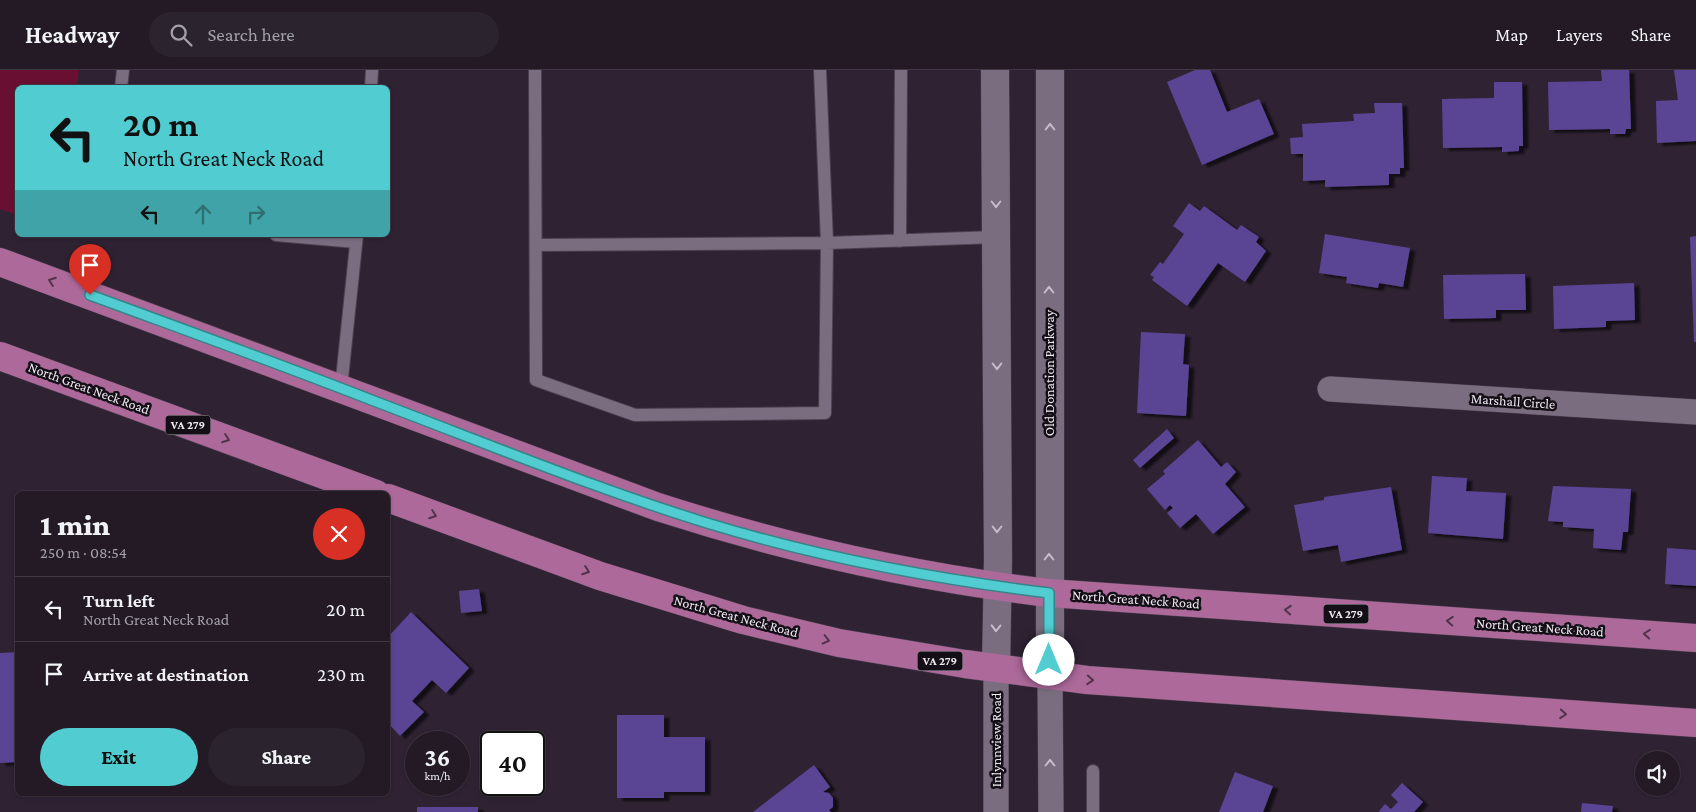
<!DOCTYPE html>
<html lang="en">
<head>
<meta charset="utf-8">
<style>
  :root { --surface:#231a26; --page:#2b232e; --text:#f1f3f6; --muted:#a3a1a7; --line:#403843; --accent:#51ccd1 }
  body { margin:0; font-family:"Crimson Pro",serif; background:var(--page); color:var(--text); height:100vh; display:flex; flex-direction:column; font-size:19px; white-space:nowrap }
  * { box-sizing:border-box; margin:0 }
  p { font-size:16px; color:var(--muted) }
  .icon { flex:none; width:28px; height:28px; fill:none; stroke:currentColor; stroke-width:2; stroke-linecap:round; stroke-linejoin:round }
  .map { position:relative; flex:1; overflow:hidden }
  .details { position:absolute; left:15px; top:421px; width:375px; height:305px; display:flex; flex-direction:column; background:var(--surface); border-radius:8px; box-shadow:0 1px 4px #0004,0 0 0 1px var(--line) }
  .details>* { flex:none }
  .top-card { position:absolute; left:15px; top:15px; width:375px; height:152px; border-radius:8px; box-shadow:0 1px 4px #0004,0 0 0 1px var(--line); background:#51ccd1; color:#111; overflow:hidden }
  .tools { position:absolute; left:1635px; top:681px; display:grid; gap:10px }
  .tools a { display:grid; place-items:center; width:45px; height:45px; border-radius:50%; background:var(--surface); box-shadow:0 1px 4px #0004,0 0 0 1px var(--line); font-size:25px }
  .speed { position:absolute; left:405px; top:661px; display:flex; gap:10px; font-size:25px; font-weight:700; text-align:center }
  .speed>* { display:grid; place-content:center; width:65px; height:65px; border-radius:50%; background:var(--surface); box-shadow:0 1px 4px #0004,0 0 0 1px var(--line); line-height:1 }
  .speed small { font-size:12px; font-weight:400 }
  .speed .limit { border:2px solid #111; border-radius:8px; background:#fff; color:#111 }
  .pin { position:absolute; display:grid; place-items:center; width:42px; height:42px; color:#fff; margin:-51px -21px; border-radius:50% 50% 50% 0; rotate:-45deg; box-shadow:0 0 5px #0007 }
  .pin .icon { rotate:45deg }
  .me { position:absolute; width:55px; margin:-28px; rotate:0deg; stroke-linejoin:round; filter:drop-shadow(0 0 4px #0008) }
  .turn { display:flex; align-items:center; gap:18px; height:105px; padding:0 25px; font-size:22px }
  .turn .icon { width:65px; height:65px; stroke-width:2.5 }
  .turn b { display:block; font-size:35px; line-height:42px }
  .lanes { display:flex; align-items:center; height:48px; padding:0 25px; background:#0003; justify-content:center; gap:25px; direction:ltr }
  .lanes .off { opacity:.35 }
  .round { display:grid; place-items:center; flex:none; width:52px; height:52px; border-radius:26px; background:var(--page) }
  .summary { display:flex; align-items:center; justify-content:space-between; height:85px; padding:0 25px }
  h1 { font-size:30px; font-weight:800; line-height:38px }
  .primary-button { display:flex; gap:10px; margin-top:auto; padding:10px 25px }
  .primary-button a { flex:1; height:58px; border-radius:30px; background:var(--accent); color:#111; font-size:20px; font-weight:800; line-height:58px; text-align:center }
  .primary-button a+a { background:var(--page); color:var(--text) }
  ul { padding:0; list-style:none }
  li { display:flex; align-items:center; gap:15px; height:65px; padding:0 25px; border-top:1px solid var(--line) }
  li div { flex:1 }
  li b { display:block; font-size:19px }
  li em { font-style:normal }
  header { display:flex; align-items:center; gap:30px; box-sizing:border-box; height:70px; padding:0 25px; background:var(--surface); border-bottom:1px solid var(--line) }
  header strong { font-size:24px }
  nav { display:flex; gap:28px; margin-inline-start:auto; font-size:18px }
  .search { width:350px; height:45px; background:var(--page); display:flex; align-items:center; gap:12px; box-sizing:border-box; padding:0 18px; border-radius:28px; color:var(--muted); font-size:19px }
  .map>svg:first-child { display:block }
  .green { fill:#690f32 }
  .building { fill:#5a4495; filter:url(#shadow) }
  .lines { fill:none; stroke-linecap:round; stroke-linejoin:round }
  .lane-casing { stroke:#4b414f; stroke-width:14 }
  .street-casing { stroke:#4b414f; stroke-width:26 }
  .secondary-casing { stroke:#4b414f; stroke-width:29 }
  .primary-casing { stroke:#4b414f; stroke-width:29 }
  .lane { stroke:#7b6d80; stroke-width:12 }
  .street { stroke:#7b6d80; stroke-width:25 }
  .secondary { stroke:#7b6d80; stroke-width:28 }
  .primary { stroke:#ac699a; stroke-width:28 }
  .oneway { stroke:#c6bcca }
  .oneway2 { stroke:#51334b }
  .route-casing { stroke:#358588; stroke-width:12 }
  .route { stroke:#51ccd1; stroke-width:9 }
  .labels { text-anchor:middle; stroke-width:5; stroke-linejoin:round; paint-order:stroke }
  .shield { fill:#140f16; stroke:#ada6b0; stroke-width:1 }
  .shield-label { font-size:12px; font-weight:bold; fill:#efe7f2 }
  .street-label { font-size:14px; fill:#efe7f2; stroke:#140f16 }
</style>
</head>
<body>
<header>
<strong>Headway</strong>
<div class="search"><svg class="icon" aria-label="search" viewBox="0 0 24 24"><circle cx="10" cy="10" r="6"/><path d="M15 15l6 6"/></svg>Search here</div>
<nav><a>Map</a><a>Layers</a><a>Share</a></nav>
</header>
<div class="map">
<svg width="1696" height="742" viewBox="0 0 1696 742">
  <defs>
    <filter id="shadow"><feDropShadow dx="5.5" dy="3" stdDeviation="1" flood-color="#0009"/></filter>
  </defs>
  <rect width="100%" height="100%" fill="#2f2333"/>
  <path class="green" d="M0,0H79L77,17L18,18L17,145L0,139Z"/>
  <path class="building" d="M1195,0H1210L1227,42L1259,29L1274,64L1202,95L1167,12Z
    M1601,0H1629L1631,59H1626L1625,64H1610V59L1549,60L1548,12L1602,11Z
    M1674,0H1696V71L1657,73L1656,31L1678,30Z
    M1494,12H1522L1523,76H1519V81L1502,82V77L1443,78L1442,29L1494,28Z
    M1374,33H1402L1404,98H1400V104H1389V115L1325,117V110L1303,111V84H1291L1290,68L1303,67L1302,54L1354,51L1353,44L1375,43Z
    M1189,133L1200,141L1204,136L1237,160L1241,155L1259,167L1256,172L1266,181L1245,212L1218,193L1187,236L1152,210L1154,207L1150,205L1160,192L1163,194L1184,164L1173,156Z
    M1325,164L1410,178L1403,217L1379,213L1378,218L1346,213L1347,207L1319,203Z
    M1696,166V272H1694L1690,167Z
    M1525,204L1526,240H1496V248L1444,249L1443,205Z
    M1634,213L1635,250L1606,251V257L1554,259L1553,216Z
    M1141,262L1185,264L1183,294L1189,295L1186,346L1137,343Z
    M1167,359L1174,368L1140,398L1133,390Z
    M1198,370L1221,397L1227,392L1236,402L1225,414L1245,437L1213,464L1196,444L1180,458L1167,443L1173,438L1170,435L1165,440L1147,419L1165,404L1163,401Z
    M1432,406L1467,408L1466,421L1506,423L1503,469L1428,463Z
    M1553,416L1631,419L1628,462H1623L1621,480L1593,478L1594,459L1563,457V452L1548,451Z
    M1391,417L1402,480L1341,492L1338,475L1303,481L1294,435L1324,430V427Z
    M1667,478L1696,480V516L1665,514Z
    M479,519L482,541L461,543L459,521Z
    M411,542L469,598L446,623L432,610L412,631L424,642L400,666L388,653V589L390,586L388,583V567Z
    M18,582V692L0,693V583Z
    M617,645H664V667H705V722H664V728H617Z
    M814,695L830,717L823,722L829,723L833,728V737L829,740L831,742H753Z
    M1235,702L1273,716L1263,742H1219Z
    M1402,713L1423,732L1414,742H1380L1379,741L1385,734L1391,739L1398,732L1391,725Z
    M1582,733L1613,736L1612,742H1581Z
    M417,737H478V742H417Z"/>
  <g class="lines">
    <defs>
      <path id="lane" d="M535,0L536,310L635,345L825,343L827,173L996,167
        M121,18L123,0
        M371,18L372,0
        M276,165L356,172
        M900,171L901,0
        M536,175L827,173L820,0
        M341,318L357,165
        M1093,701V742"/>
      <path id="street" d="M1330,319L1696,342
        M996,599V742
        M1050,606L1051,742"/>
      <path id="secondary" d="M995,0L998,489L996,599
        M1050,606V0"/>
      <path id="primary" d="M0,192L658,437C785,478 916,507 1049,523L1696,568
        M0,286L376,424
        M388,428L600,506L743,550L839,573L965,594L1087,610L1696,653"/>
    </defs>
    <use href="#lane" class="lane-casing"/>
    <use href="#street" class="street-casing"/>
    <use href="#secondary" class="secondary-casing"/>
    <use href="#primary" class="primary-casing"/>
    <use href="#lane" class="lane"/>
    <use href="#street" class="street"/>
    <use href="#secondary" class="secondary"/>
    <use href="#primary" class="primary"/>
  </g>
  <defs><path id="oneway-chevron" d="M-2-3.5L2.5 0L-2 3.5" fill="none" stroke-width="1.6" stroke-linecap="round" stroke-linejoin="round" transform="scale(1.25)"/></defs>
  <g class="oneway">
    <use href="#oneway-chevron" transform="translate(1050 57) rotate(-90)"/>
    <use href="#oneway-chevron" transform="translate(996 134) rotate(90)"/>
    <use href="#oneway-chevron" transform="translate(1049 220) rotate(-90)"/>
    <use href="#oneway-chevron" transform="translate(997 296) rotate(90)"/>
    <use href="#oneway-chevron" transform="translate(997 459) rotate(90)"/>
    <use href="#oneway-chevron" transform="translate(1049 487) rotate(-90)"/>
    <use href="#oneway-chevron" transform="translate(996 558) rotate(91)"/>
    <use href="#oneway-chevron" transform="translate(1050 693) rotate(-90)"/>
  </g>
  <g class="oneway2">
    <use href="#oneway-chevron" transform="translate(52 211) rotate(-160)"/>
    <use href="#oneway-chevron" transform="translate(226 369) rotate(20)"/>
    <use href="#oneway-chevron" transform="translate(433 445) rotate(20)"/>
    <use href="#oneway-chevron" transform="translate(586 501) rotate(20)"/>
    <use href="#oneway-chevron" transform="translate(1288 540) rotate(-176)"/>
    <use href="#oneway-chevron" transform="translate(1450 551) rotate(-176)"/>
    <use href="#oneway-chevron" transform="translate(1647 564) rotate(-176)"/>
    <use href="#oneway-chevron" transform="translate(826 570) rotate(14)"/>
    <use href="#oneway-chevron" transform="translate(1090 610) rotate(4)"/>
    <use href="#oneway-chevron" transform="translate(1563 644) rotate(4)"/>
  </g>
  <g class="lines">
    <defs>
      <path id="route" d="M90,225C185,260 280,294 374,331C485,373 594,418 707,453C818,487 934,509 1049,523V590"/>
    </defs>
    <use href="#route" class="route-casing"/>
    <use href="#route" class="route"/>
  </g>
  <g class="labels">
    <g class="shield">
      <rect x="165.5" y="345.5" width="45" height="19" rx="4"/>
      <rect x="1323.5" y="534.5" width="45" height="19" rx="4"/>
      <rect x="917.5" y="581.5" width="45" height="19" rx="4"/>
    </g>
    <g class="shield-label">
      <text x="188" y="359">VA 279</text>
      <text x="1346" y="548">VA 279</text>
      <text x="940" y="595">VA 279</text>
    </g>
    <g class="street-label">
      <text transform="translate(1049 303) rotate(-90)" y="5">Old Donation Parkway</text>
      <text transform="translate(89 318) rotate(20)" y="5">North Great Neck Road</text>
      <text transform="translate(1513 331) rotate(4)" y="5">Marshall Circle</text>
      <text transform="translate(1136 529) rotate(4)" y="5">North Great Neck Road</text>
      <text transform="translate(736 546) rotate(15)" y="5">North Great Neck Road</text>
      <text transform="translate(1540 557) rotate(4)" y="5">North Great Neck Road</text>
      <text transform="translate(996 670) rotate(-90)" y="5">Inlynnview Road</text>
    </g>
  </g>
</svg>
<div class="tools">
<a><svg class="icon" aria-label="sound" viewBox="0 0 24 24"><path d="M4 9h4l5-4v14l-5-4H4zM17 9q2 3 0 6"/></svg></a>
</div>
<div class="speed"><div>36<small>km/h</small></div><div class="limit">40</div></div>
<div class="pin" style="left:90px;top:225px;background:#d93025"><svg class="icon" aria-label="arrive" viewBox="0 0 24 24"><path d="M6 21V4h12l-3 4 3 4H6"/></svg></div>
<svg class="me" style="left:1049px;top:590px" viewBox="-20 -20 40 40"><circle r="19" fill="#fff"/><path d="M0-13L10 11 0 6-10 11z" fill="#51ccd1"/></svg>
<div class="top-card">
<div class="turn"><svg class="icon" aria-label="left" viewBox="0 0 24 24"><path d="M17 20v-9H6M10 6l-5 5 5 5"/></svg><div><b>20 m</b>North Great Neck Road</div></div>
<div class="lanes"><svg class="icon" aria-label="left" viewBox="0 0 24 24"><path d="M17 20v-9H6M10 6l-5 5 5 5"/></svg><svg class="icon off" aria-label="ahead" viewBox="0 0 24 24"><path d="M12 20V5M6 11l6-6 6 6"/></svg><svg class="icon off" aria-label="right" viewBox="0 0 24 24"><path d="M7 20v-9h11M14 6l5 5-5 5"/></svg></div>
</div>
<section class="details">
<div class="summary"><div><h1>1 min</h1><p>250 m · 08:54</p></div><a class="round" style="background:#d93025;color:#fff"><svg class="icon" aria-label="close" viewBox="0 0 24 24"><path d="M6 6l12 12M18 6L6 18"/></svg></a></div>
<ul>
<li><svg class="icon" aria-label="left" viewBox="0 0 24 24"><path d="M17 20v-9H6M10 6l-5 5 5 5"/></svg><div><b>Turn left</b><p>North Great Neck Road</p></div><em>20 m</em></li>
<li><svg class="icon" aria-label="arrive" viewBox="0 0 24 24"><path d="M6 21V4h12l-3 4 3 4H6"/></svg><div><b>Arrive at destination</b></div><em>230 m</em></li>
</ul>
<div class="primary-button"><a>Exit</a><a>Share</a></div>
</section>
</div>
</body>
</html>
